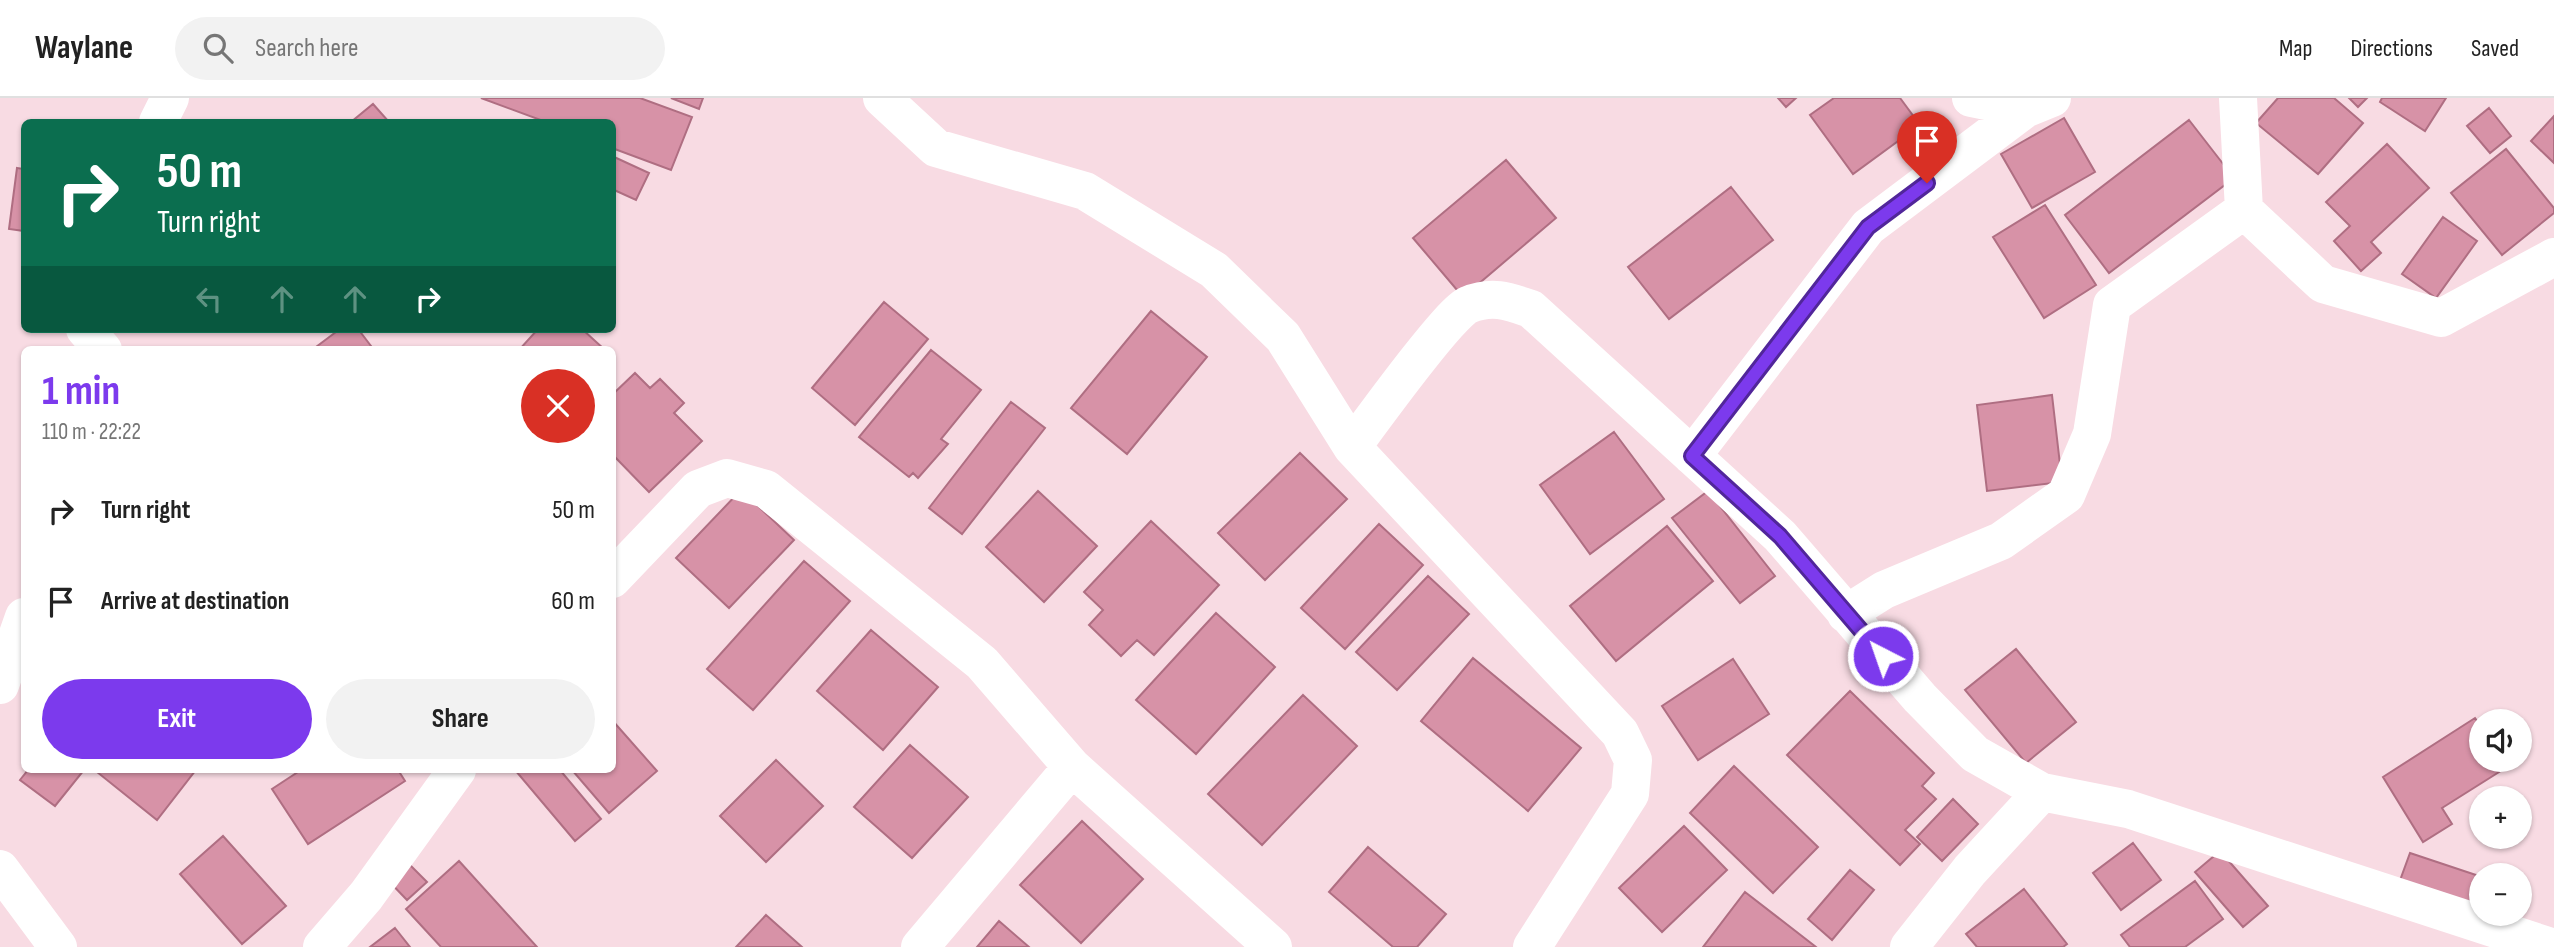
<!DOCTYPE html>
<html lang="en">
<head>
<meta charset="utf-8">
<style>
  :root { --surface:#fff; --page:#f2f2f2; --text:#222; --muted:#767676; --line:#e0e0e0; --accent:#7c3aed }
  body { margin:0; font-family:"Sofia Sans Condensed",sans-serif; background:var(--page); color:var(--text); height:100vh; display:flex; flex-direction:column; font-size:26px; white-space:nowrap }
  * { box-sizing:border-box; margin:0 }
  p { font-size:23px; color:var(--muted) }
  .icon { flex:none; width:38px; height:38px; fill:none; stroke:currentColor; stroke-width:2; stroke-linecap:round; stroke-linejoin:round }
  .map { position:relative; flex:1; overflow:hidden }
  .drawer { position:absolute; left:21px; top:248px; width:595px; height:427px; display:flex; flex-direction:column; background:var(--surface); border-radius:10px; box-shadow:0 2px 5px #0004 }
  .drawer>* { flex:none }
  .banner { position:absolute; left:21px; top:21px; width:595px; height:214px; border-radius:10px; box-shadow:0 2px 5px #0004; background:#0b6e4f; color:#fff; overflow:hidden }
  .fabs { position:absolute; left:2469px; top:611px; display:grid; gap:14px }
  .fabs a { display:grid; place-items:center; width:63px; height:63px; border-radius:50%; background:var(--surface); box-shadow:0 2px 5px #0004; font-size:35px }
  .pin { position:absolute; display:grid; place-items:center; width:60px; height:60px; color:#fff; margin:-72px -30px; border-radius:50% 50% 50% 0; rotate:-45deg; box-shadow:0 0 7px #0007 }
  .pin .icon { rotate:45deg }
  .me { position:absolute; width:77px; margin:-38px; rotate:319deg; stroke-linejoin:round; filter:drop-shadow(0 0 5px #0008) }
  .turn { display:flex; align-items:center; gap:24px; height:147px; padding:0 21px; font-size:32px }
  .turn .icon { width:91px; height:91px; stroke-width:2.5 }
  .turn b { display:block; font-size:49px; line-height:60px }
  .lanes { display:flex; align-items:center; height:66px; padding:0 21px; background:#0003; justify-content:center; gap:35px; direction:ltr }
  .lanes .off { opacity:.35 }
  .round { display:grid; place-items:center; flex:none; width:74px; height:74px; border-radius:37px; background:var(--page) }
  .summary { display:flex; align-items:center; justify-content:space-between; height:119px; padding:0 21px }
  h1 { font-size:42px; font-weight:700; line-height:52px; color:var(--accent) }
  .cta { display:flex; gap:14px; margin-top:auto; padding:14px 21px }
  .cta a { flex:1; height:80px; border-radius:42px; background:var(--accent); color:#fff; font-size:28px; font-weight:700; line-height:80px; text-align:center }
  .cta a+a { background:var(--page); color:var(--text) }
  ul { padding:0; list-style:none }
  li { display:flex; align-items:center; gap:21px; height:91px; padding:0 21px }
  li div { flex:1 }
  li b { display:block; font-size:26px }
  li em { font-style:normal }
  header { display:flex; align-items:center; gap:42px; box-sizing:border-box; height:98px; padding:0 35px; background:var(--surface); border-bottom:2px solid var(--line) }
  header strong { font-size:33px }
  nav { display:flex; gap:38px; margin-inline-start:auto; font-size:24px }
  .search { width:490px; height:63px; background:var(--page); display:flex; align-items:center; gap:18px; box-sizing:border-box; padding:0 24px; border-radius:38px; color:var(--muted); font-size:26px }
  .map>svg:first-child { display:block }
  .building { fill:#d792a7; stroke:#af6e82; stroke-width:2 }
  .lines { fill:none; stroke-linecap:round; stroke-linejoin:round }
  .street { stroke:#fff; stroke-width:38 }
  .route-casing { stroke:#51269a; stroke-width:18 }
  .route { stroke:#7c3aed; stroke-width:12 }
</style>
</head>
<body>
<header>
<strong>Waylane</strong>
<div class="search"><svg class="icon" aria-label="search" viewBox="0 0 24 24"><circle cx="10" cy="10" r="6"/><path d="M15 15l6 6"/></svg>Search here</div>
<nav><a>Map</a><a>Directions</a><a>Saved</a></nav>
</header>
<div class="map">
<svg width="2554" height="849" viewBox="0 0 2554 849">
  <rect width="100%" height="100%" fill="#f8dbe3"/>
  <path class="building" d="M481,0H640L692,19L671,72L612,50V24H546Z
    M671,0H703L699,11Z
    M1778,0H1796L1786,9Z
    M1834,0H1900L1920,27L1853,76L1810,17Z
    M2278,0H2334L2363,25L2318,76L2256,25Z
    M2349,0H2367L2358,9Z
    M2382,0H2446L2425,33L2380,4Z
    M373,6L389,24H351Z
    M2489,10L2511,38L2490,55L2467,28Z
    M2554,18V65L2531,43Z
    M2064,20L2095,74L2032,110L2001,56Z
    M2189,22L2234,80L2109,175L2065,117Z
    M2387,46L2429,90L2371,144L2381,155L2361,173L2334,143L2350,128L2326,104Z
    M2506,51L2554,110V115L2502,157L2451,95Z
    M612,58L649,75L636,102L612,91Z
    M1506,62L1556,120L1463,199L1413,140Z
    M17,70L24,71V133L9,131Z
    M1731,89L1773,142L1669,221L1628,169Z
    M2045,107L2096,187L2044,220L1993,139Z
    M2443,119L2477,143L2436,200L2402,176Z
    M884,204L928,241L855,327L812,290Z
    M1151,213L1207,259L1127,356L1071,310Z
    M340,231H358L374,252H312Z
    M538,231H582L605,252H519Z
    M931,252L981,292L941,341L948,346L918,380L913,375L909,379L859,339Z
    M635,275L650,290L660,281L684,305L674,315L702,343L649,394L612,356V297Z
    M2052,297L2062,384L1987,393L1977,307Z
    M1011,304L1045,330L962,436L929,410Z
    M1614,334L1664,401L1590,456L1540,387Z
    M1300,355L1347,401L1265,482L1218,435Z
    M741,392L794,442L729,510L676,460Z
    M1038,393L1097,448L1044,504L986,449Z
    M1708,393L1775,478L1740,505L1672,420Z
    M1151,423L1219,487L1154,557L1137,542L1121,558L1089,527L1103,512L1084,494Z
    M1379,426L1423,467L1345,551L1301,510Z
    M1667,428L1713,483L1616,563L1570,508Z
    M804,463L850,503L753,612L707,571Z
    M1428,478L1469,516L1397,592L1356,554Z
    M1216,515L1275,569L1196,656L1136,602Z
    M871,532L938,589L883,652L817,593Z
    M2016,551L2076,624L2026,665L1965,592Z
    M1473,560L1581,650L1528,713L1421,623Z
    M1733,561L1769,616L1698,662L1662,608Z
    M1850,593L1934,675L1922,688L1936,701L1905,732L1920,746L1900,767L1787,657Z
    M1303,597L1357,648L1262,747L1208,696Z
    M2475,620L2482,630V662H2502L2507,669L2442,710L2452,726L2423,744L2383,679Z
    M612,622L657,673L609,715L572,672H612Z
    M910,647L968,699L912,760L854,709Z
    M776,662L823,708L766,764L720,718Z
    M1734,668L1818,749L1773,795L1690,715Z
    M28,672H84L55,708L20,682Z
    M99,672H193L195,673L157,722L97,674Z
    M301,672H398L405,683L308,746L272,691Z
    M515,672H560L601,721L575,743Z
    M1953,701L1978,726L1942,763L1917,739Z
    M1082,723L1143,781L1081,845L1020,787Z
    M1684,728L1727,772L1662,834L1619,790Z
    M223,738L286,808L242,846L180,776Z
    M2133,745L2161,782L2121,812L2093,775Z
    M1368,749L1446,816L1417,849H1393L1329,794Z
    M2220,753L2268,808L2243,829L2195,774Z
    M2410,755L2482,779V790L2473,813L2398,788Z
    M402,759L427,784L407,802L383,777Z
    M459,763L537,849H441L406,811Z
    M1850,772L1874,792L1832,842L1808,821Z
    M2195,783L2223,821L2185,849H2130L2121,837Z
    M2024,791L2067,846L2063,849H1977L1966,836Z
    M1745,794L1816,849H1703Z
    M766,817L802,849H736Z
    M999,823L1029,849H977Z
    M395,830L410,849H370Z"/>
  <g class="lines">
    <path class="street" d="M882,0L936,50L1085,93L1214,172L1283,239L1352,349L1620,635L1633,662L1630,696L1532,849
      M1971,0L2025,11
      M2238,0L2244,112L2323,186L2441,220L2554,159
      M158,24L170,0
      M85,231L103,252
      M1352,349C1369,326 1450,214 1468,207C1492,197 1508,203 1531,211L1780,438L1920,600L1975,656L2042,694L2128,711L2551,849
      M1692,358L1868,129L2025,11L2052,0
      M612,481L698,391L727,380L766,391L982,565L1072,669L1273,849
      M1846,516L1884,492L2001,443L2066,397L2092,336L2112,207L2244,112
      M0,587L24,519
      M0,771L58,849
      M322,849L366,798L457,672
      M920,849L1072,669
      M1909,849L1970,772L2042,694"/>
  </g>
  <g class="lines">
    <defs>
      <path id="route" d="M1883,558L1780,438L1692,358L1868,129L1927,85"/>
    </defs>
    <use href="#route" class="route-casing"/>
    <use href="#route" class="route"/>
  </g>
</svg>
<div class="fabs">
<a><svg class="icon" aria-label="sound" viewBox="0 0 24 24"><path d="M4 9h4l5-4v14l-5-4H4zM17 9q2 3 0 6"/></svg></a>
<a>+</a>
<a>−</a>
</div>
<div class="pin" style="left:1927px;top:85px;background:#d93025"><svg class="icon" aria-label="arrive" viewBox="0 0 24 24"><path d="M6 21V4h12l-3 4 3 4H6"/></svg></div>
<svg class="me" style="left:1883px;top:558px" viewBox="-20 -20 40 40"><circle r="17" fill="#7c3aed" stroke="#fff" stroke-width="3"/><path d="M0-11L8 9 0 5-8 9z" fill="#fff"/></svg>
<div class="banner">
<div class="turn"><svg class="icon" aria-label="right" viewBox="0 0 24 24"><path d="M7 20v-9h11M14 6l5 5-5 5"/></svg><div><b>50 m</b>Turn right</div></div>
<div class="lanes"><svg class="icon off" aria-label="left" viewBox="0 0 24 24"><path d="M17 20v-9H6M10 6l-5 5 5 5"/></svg><svg class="icon off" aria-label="ahead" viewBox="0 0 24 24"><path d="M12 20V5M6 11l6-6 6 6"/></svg><svg class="icon off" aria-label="ahead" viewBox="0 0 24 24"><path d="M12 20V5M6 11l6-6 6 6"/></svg><svg class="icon" aria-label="right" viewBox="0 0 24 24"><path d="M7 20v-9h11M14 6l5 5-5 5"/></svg></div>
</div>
<section class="drawer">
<div class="summary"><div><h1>1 min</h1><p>110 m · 22:22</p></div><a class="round" style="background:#d93025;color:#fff"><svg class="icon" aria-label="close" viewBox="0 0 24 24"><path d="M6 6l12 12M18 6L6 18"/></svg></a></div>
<ul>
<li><svg class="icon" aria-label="right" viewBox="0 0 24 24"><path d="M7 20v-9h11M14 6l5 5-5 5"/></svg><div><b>Turn right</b></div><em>50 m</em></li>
<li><svg class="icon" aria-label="arrive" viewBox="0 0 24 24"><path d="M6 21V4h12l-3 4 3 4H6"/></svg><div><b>Arrive at destination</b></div><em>60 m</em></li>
</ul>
<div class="cta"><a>Exit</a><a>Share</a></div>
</section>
</div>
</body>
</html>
